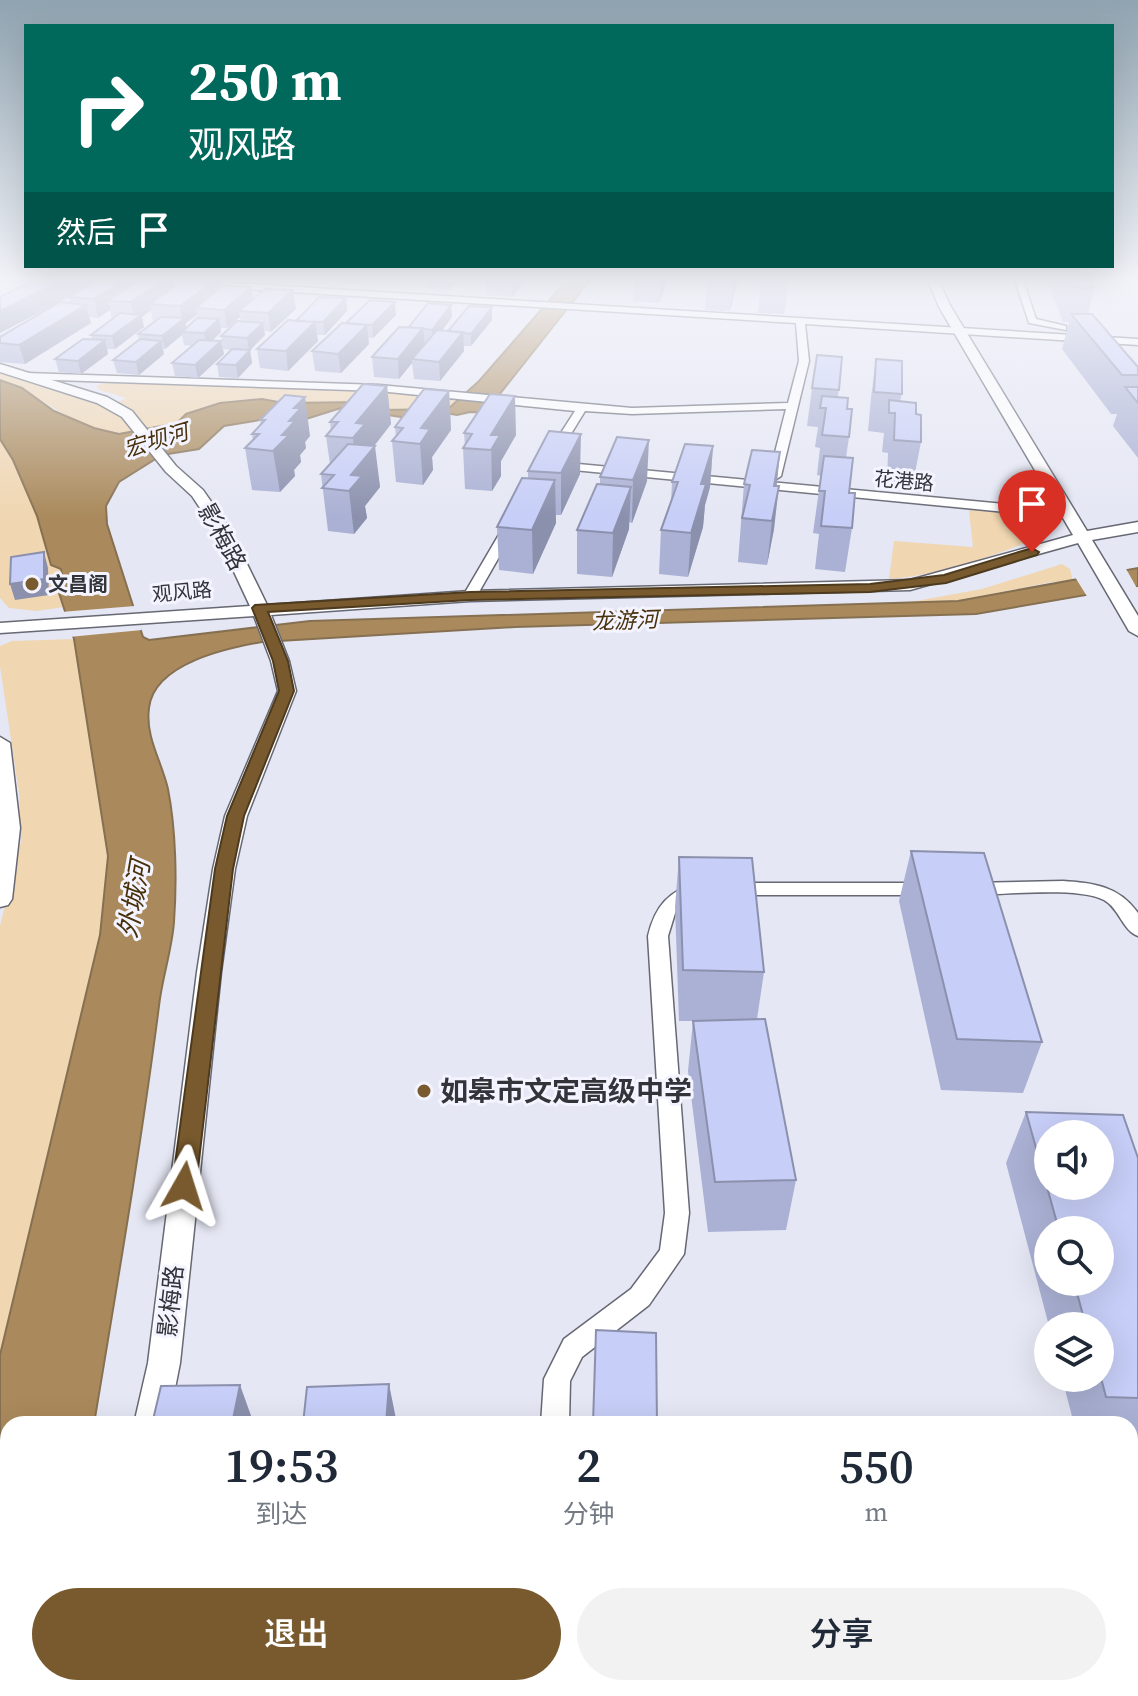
<!DOCTYPE html>
<html lang="zh">
<head>
<meta charset="utf-8">
<style>
  :root { --surface:#fff; --page:#f2f2f3; --text:#1f2937; --muted:#747a83; --accent:#785a2e }
  body { margin:0; font-family:"Source Serif 4","Noto Sans SC",serif; background:var(--page); color:var(--text); height:100vh; display:flex; flex-direction:column; font-size:30px; white-space:nowrap }
  * { box-sizing:border-box; margin:0 }
  p { font-size:26px; color:var(--muted) }
  .icon { flex:none; width:44px; height:44px; fill:none; stroke:currentColor; stroke-width:2; stroke-linecap:round; stroke-linejoin:round }
  .map { position:relative; flex:1; overflow:hidden }
  .sheet { position:absolute; left:0px; top:1416px; width:1138px; height:280px; display:flex; flex-direction:column; background:var(--surface); border-radius:24px 24px 0 0; box-shadow:0 8px 32px #0002 }
  .sheet>* { flex:none }
  .banner { position:absolute; left:24px; top:24px; width:1090px; height:244px; border-radius:0px; box-shadow:0 8px 32px #0002; background:#00695c; color:#fff; overflow:hidden }
  .buttons { position:absolute; left:1034px; top:1120px; display:grid; gap:16px }
  .buttons a { display:grid; place-items:center; width:80px; height:80px; border-radius:50%; background:var(--surface); box-shadow:0 8px 32px #0002; font-size:40px }
  .pin { position:absolute; display:grid; place-items:center; width:68px; height:68px; color:#fff; margin:-82px -34px; border-radius:50% 50% 50% 0; rotate:-45deg; box-shadow:0 0 8px #0007 }
  .pin .icon { rotate:45deg }
  .me { position:absolute; width:88px; margin:-44px; rotate:6deg; stroke-linejoin:round; filter:drop-shadow(0 0 6px #0008) }
  .turn { display:flex; align-items:center; gap:28px; height:168px; padding:0 32px; font-size:36px }
  .turn .icon { width:104px; height:104px; stroke-width:2.5 }
  .turn b { display:block; font-size:56px; line-height:68px }
  .then { display:flex; align-items:center; height:76px; padding:0 32px; background:#0003; gap:16px; font-size:30px }
  .eta { display:flex; justify-content:space-evenly; align-items:center; height:136px; text-align:center }
  .eta b { font-size:48px; font-weight:600; line-height:56px }
  .cta { display:flex; gap:16px; margin-top:auto; padding:16px 32px }
  .cta a { flex:1; height:92px; border-radius:48px; background:var(--accent); color:#fff; font-size:32px; font-weight:600; line-height:92px; text-align:center }
  .cta a+a { background:var(--page); color:var(--text) }
  .map>svg:first-child { display:block }
  .green { fill:#f0d6b1 }
  .water { fill:#aa8a5c; stroke:#867052; stroke-width:2 }
  .pier { fill:#e5e7f4 }
  .lines { fill:none; stroke-linecap:round; stroke-linejoin:round }
  .minor-casing { stroke:#666873; stroke-width:3 }
  .tertiary-casing { stroke:#666873; stroke-width:3 }
  .minor { fill:#fff; fill-rule:evenodd }
  .tertiary { fill:#fff; fill-rule:evenodd }
  .wall { fill:#abb1d4; fill-rule:evenodd }
  .shaded-wall { fill:#8b90ad }
  .building { fill:#c7cef7; stroke:#8b90ad; stroke-width:2; fill-rule:evenodd }
  .route { fill:#785a2e; stroke:#4e3a1e; stroke-width:2 }
  .poi-dot { fill:#785a2e; stroke:#f3f4ff; stroke-width:3 }
  .labels { text-anchor:middle; stroke-width:6; stroke-linejoin:round; paint-order:stroke }
  .far-street-label { font-size:20px; fill:#333439; stroke:#f3f4ff }
  .far-poi-label { font-size:20px; font-weight:bold; fill:#333439; stroke:#f3f4ff; text-anchor:start }
  .far-water-label { font-size:22px; font-style:italic; fill:#48310a; stroke:#f3f4ff }
  .street-label { font-size:24px; fill:#333439; stroke:#f3f4ff }
  .water-label { font-size:26px; font-style:italic; fill:#48310a; stroke:#f3f4ff }
  .near-poi-label { font-size:28px; font-weight:bold; fill:#333439; stroke:#f3f4ff; text-anchor:start }
</style>
</head>
<body>
<div class="map">
<svg width="1138" height="1696" viewBox="0 0 1138 1696">
  <rect width="100%" height="100%" fill="#e5e7f4"/>
  <path class="green" d="M0,373L108,408L126,398L100,390L96,386L107,381L383,391L461,399C433,423 370,406 336,403C312,402 287,401 262,399C239,398 212,403 190,412C184,415 182,421 176,423C167,428 126,435 116,434C71,428 41,393 0,380Z
    M0,439C26,476 39,522 51,564L61,568L64,588L59,593L64,607L36,611L9,608L0,598Z
    M969,510L1055,516L1058,526C1021,550 933,577 889,579L894,541L973,547Z
    M1062,564L1070,569L1073,581L1051,582L958,601L905,603L982,589Z
    M74,639L108,856L100,935L0,1355V926L21,841L19,793L0,666V646L12,641Z"/>
  <path class="water" d="M567,280H590L492,404L493,413L470,412L457,415L439,412L401,417L341,408L306,419H266L224,426L199,449L162,455L119,482L106,506L107,524L143,637L149,640L310,621L958,601L1138,568V586L976,614L515,627L262,642C228,648 154,663 149,708C145,737 162,762 168,789C176,830 177,881 174,922C172,950 162,978 159,1006C141,1146 117,1285 94,1424H8V1688H32L30,1696H0V1355L100,935L108,856L74,639L59,593L64,588L61,569L51,565L37,516L13,460L0,439V380L22,388L54,411L94,428L119,434L177,423L186,414L220,403L262,399L284,403L364,402L379,410L448,409L479,381Z"/>
  <path class="pier" d="M1125,567L1138,590L1088,598L1075,577Z
    M135,606L142,630L69,637L61,612Z"/>
  <g class="lines">
    <defs>
      <path id="minor" d="M142,280H185L1138,339V345L805,324L809,361L781,476L775,480L769,476L786,409L632,414L585,411L558,455L554,456L548,453L575,411L379,391L26,379L21,376L26,373L379,385L632,408L788,403L799,361L796,323L146,283Z
        M1015,280H1023L1036,319L1066,326V330L1029,323Z
        M557,462L1068,510L1074,514L1068,518L553,468L551,466Z
        M504,526L515,529L475,599H465L463,596Z
        M1063,881C1094,883 1119,886 1138,913V936C1123,931 1119,908 1104,900C1078,886 1003,895 971,895L962,889L971,883Z
        M697,883L706,889L676,910L668,936L689,1213L684,1254L649,1305L582,1357L570,1381L569,1424H541L544,1379L564,1339L631,1289L660,1250L665,1213L648,936C655,907 668,891 697,883Z
        M731,883H925L934,889L925,895H731L722,889Z
        M530,1688H562V1696H530Z"/>
      <path id="tertiary" d="M928,280H938L951,307L1087,531L1138,522V532L1092,540L1138,616V636L1129,631L1078,543L910,590L470,601L271,615L289,661L296,691L247,816L235,869L221,972L180,1363L168,1424H134L148,1363L197,972L213,869L225,816L278,691L271,661L254,616L0,633V623L250,606L214,529L192,496L166,472L122,417L97,403L0,372V364L107,397L132,411L176,466L203,490L230,529L267,605L470,591L910,580L1073,535L939,307Z
        M0,737L10,743L20,828L12,899L8,905L0,907Z"/>
    </defs>
    <use href="#minor" class="minor-casing"/>
    <use href="#tertiary" class="tertiary-casing"/>
    <use href="#minor" class="minor"/>
    <use href="#tertiary" class="tertiary"/>
  </g>
  <path class="wall" d="M34,280H89L90,284L222,286L253,299L296,309L271,332L264,331L265,335L250,350L252,363L238,378L219,377L217,364L231,350L223,349L221,336L241,321L240,317L227,328H221V332L212,341H221L224,354L198,378L175,376L172,363L192,346L184,345L182,335L165,349H163L164,354L139,375L117,373L113,360L139,340L138,334L153,322L151,310L142,317L144,327L115,349H107L108,354L81,374L59,372L55,359L92,340L91,335L112,319L110,310L98,318L89,317L91,323L25,364L0,362V337L70,303L69,297L75,293L0,333V297ZM197,315V318L186,328V323Z
    M336,280H363L358,284L336,282Z
    M426,280H460L449,290L427,289Z
    M485,280H527L512,297L486,295Z
    M634,280H668L659,303L633,301Z
    M707,280H738L730,311L705,310Z
    M761,280H789L784,314L758,313Z
    M1047,280H1091L1095,288L1088,314L1138,367V458L1113,426L1117,414H1111L1062,349L1069,322H1063Z
    M346,298L347,311L325,335H317L318,341L288,371L260,368L257,349Z
    M451,305L452,317L442,330L448,331L492,320L471,346H463L464,351L440,381L414,379L412,363L399,379L374,377L372,357L409,327Z
    M396,315L373,338H368L369,344L341,373L315,371L312,351L346,323Z
    M842,357L838,397L847,409L849,437L846,458L852,528L845,572L815,569L819,534L813,533L821,476L817,475L820,448L815,447L818,427L807,426L812,388Z
    M876,359L902,394L900,401L916,414L921,442L913,483L887,481L888,453L882,452L884,433L868,431L871,397Z
    M387,386L391,424L374,446L380,487L365,506L367,518L354,534L328,531L321,474L330,464L326,436L331,430L330,422Z
    M449,391L451,430L432,457L433,470L423,485L396,482L392,441L396,437L395,427Z
    M285,395L310,436L305,442L306,448L300,455L301,462L294,470L295,476L280,492L252,490L245,448L253,441L252,434L261,425L260,420Z
    M464,433L516,435L501,461V476L492,491L465,489L463,448L465,445Z
    M713,446L710,487L705,505L703,527L688,577L659,574L661,530L671,503L672,482Z
    M780,452L776,486L774,529L767,565L738,562L744,484Z
    M528,471L580,474L561,515H556V523L533,574L499,570L497,527L528,478Z
    M600,477L647,481L632,523L629,522V529L612,577L577,574V530L600,484Z
    M911,851L1042,1042L1023,1093L941,1090L899,901Z
    M679,857L764,972L757,1019L796,1180L786,1230L708,1232L688,1071L693,1021H679L675,907Z
    M1026,1112L1138,1158V1445H1130V1424H1074L1062,1378H1100V1326H1049L1006,1163ZM1048,1230H1100V1282H1048Z
    M859,1688H993L994,1696H860Z"/>
  <path class="shaded-wall" d="M0,280H10L0,284Z
    M62,280H89L90,286L0,333V311Z
    M124,280H140L108,301L110,310L98,318L94,299Z
    M164,280H174L176,292L150,304L151,310L142,317L144,327L115,349L112,336L135,319L131,302Z
    M216,280H221L223,294L196,308L197,315L186,323L187,331L182,332V335L165,349L162,336L182,320L180,306Z
    M448,280H460L449,290Z
    M511,280H527L512,297Z
    M660,280H668L659,303Z
    M733,280H738L730,311Z
    M251,287L254,305L239,311L240,317L227,328L224,310Z
    M293,290L296,309L271,332L268,313Z
    M346,298L347,311L325,335L323,322Z
    M395,302L396,315L373,338L372,325Z
    M86,305L91,323L25,364L19,345Z
    M451,305L452,317L433,343L432,330Z
    M492,307V320L471,346V334Z
    M219,319L221,332L206,346L204,333Z
    M315,322L318,341L288,371L286,351Z
    M263,323L265,335L249,351L247,338Z
    M367,325L369,344L341,373L338,354Z
    M423,328L425,347L412,359V363L399,379L398,359Z
    M463,332L464,351L440,381L439,362Z
    M105,340L108,354L81,374L78,361Z
    M161,341L164,354L139,375L136,362Z
    M221,341L224,354L198,378L195,365Z
    M250,350L252,363L238,378L236,365Z
    M387,386L391,424L368,454L375,446L380,487L365,506L367,518L354,534L349,491L351,475L357,468L353,438L356,423Z
    M449,391L451,430L432,457L433,470L423,485L420,444L421,428Z
    M515,396L516,435L501,461V476L492,491L491,435Z
    M305,397L310,436L305,442L306,448L300,455L301,462L294,470L295,476L280,492L273,451L294,408Z
    M581,434L580,474L561,515V473Z
    M649,440L647,481L632,523L633,480Z
    M713,446L710,487L705,505L703,527L688,577L691,533L701,484Z
    M780,452L776,493L774,486Z
    M555,480L556,523L533,574L532,530Z
    M779,486L774,529L767,565L772,521Z
    M631,487L629,529L612,577L613,533Z
    M44,552L48,568L49,595L15,600L10,584Z
    M389,1384L397,1424H386Z
    M240,1385L254,1424H232Z
    M181,1688H210L209,1696H179Z
    M367,1688H382L381,1696H367Z"/>
  <path class="building" d="M34,280H62L0,311V297Z
    M97,280H124L94,299L69,297Z
    M139,280H164L131,302L108,301Z
    M184,280H216L180,306L150,304Z
    M1068,280H1091L1095,288L1071,287Z
    M223,285L251,287L224,310L196,308Z
    M265,289L293,290L268,313L239,311Z
    M319,297L346,298L323,322L296,321Z
    M370,300L395,302L372,325L346,323Z
    M60,302L86,305L19,345L0,343V337Z
    M428,303L451,305L432,330L409,327Z
    M469,306L492,307L471,334L448,331Z
    M120,313L141,315L112,336L91,335Z
    M1071,314H1092L1138,367V375H1122Z
    M161,317L185,318L162,336L138,334Z
    M197,318L219,319L204,333L182,332Z
    M288,320L315,322L286,351L257,349Z
    M237,321L263,323L247,338L221,336Z
    M342,323L367,325L338,354L312,351Z
    M399,327L423,328L398,359L372,357Z
    M437,330L463,332L439,362L412,359Z
    M83,339L105,340L78,361L55,359Z
    M140,339L161,341L136,362L113,360Z
    M199,340L221,341L195,365L172,363Z
    M232,349L250,350L236,365L217,364Z
    M817,355L842,357L839,390L812,388Z
    M876,359L902,361V394L874,392Z
    M363,384L387,386L356,423L365,424L353,438L326,436L338,422H330Z
    M1125,387H1138V403Z
    M424,389L449,391L421,428L430,429L420,444L392,441L403,428L395,427Z
    M490,394L515,396L491,435H500L491,450L463,448L472,434L464,433Z
    M285,395L305,397L294,408H301L289,421H295L282,435H289L273,451L245,448L259,434H252L265,420H260Z
    M822,396L848,398L847,409H852L849,437L822,435L826,408H820Z
    M889,400L916,403V414L921,415V442L894,440L895,413H889Z
    M549,431L581,434L561,473L528,471Z
    M617,437L649,440L633,480L600,477Z
    M348,444L375,446L351,475L362,476L349,491L322,488L334,475L321,474Z
    M685,444L713,446L701,484H706L691,533L661,530L678,482H672Z
    M752,450L780,452L774,486H779L772,521L742,518L750,485L744,484Z
    M824,456L853,458L849,493H855L852,528L821,526L825,491H819Z
    M522,478L555,480L532,530L497,527Z
    M597,484L631,487L613,533L577,530Z
    M44,552V579L10,584L11,557Z
    M911,851L984,853L1042,1042L957,1039Z
    M679,857L752,858L764,972L683,970Z
    M765,1019L796,1180L715,1182L693,1021Z
    M1026,1112L1123,1115L1138,1158V1398L1106,1397L1100,1374V1326H1086L1074,1282H1100V1230H1059ZM1048,1134H1100V1186H1048Z
    M596,1330L656,1333L657,1424H593Z
    M389,1384L386,1424H303L307,1387Z
    M240,1385L232,1424H152L161,1386Z
    M88,1688H181L179,1696H86Z
    M270,1688H367V1696H269Z
    M882,1688H993L994,1696H883Z"/>
  <linearGradient id="sky" x2="0" y2="1"><stop stop-color="#8fa3b0"/><stop offset="0.54" stop-color="#f3f4fa"/><stop offset="1" stop-color="#f3f4fa" stop-opacity="0"/></linearGradient>
  <rect width="1138" height="517" fill="url(#sky)"/>
  <path class="route" d="M1032,548L1039,552L1037,555L946,583L870,592L470,600L268,612L288,661L294,691L244,816L233,869L196,1186L192,1193L184,1196L175,1193L172,1186L215,869L227,816L279,691L273,661L252,608L255,605L470,592L870,584L944,575Z"/>
  <g class="poi-dot">
    <circle cx="32" cy="584" r="8"/>
    <circle cx="424" cy="1091" r="8"/>
  </g>
  <g class="labels">
    <g class="far-street-label">
      <text transform="translate(904 481) rotate(5)" y="7">花港路</text>
      <text transform="translate(182 592) rotate(-5)" y="7">观风路</text>
    </g>
    <g class="far-poi-label">
      <text x="48" y="591">文昌阁</text>
    </g>
    <g class="far-water-label">
      <text transform="translate(156 440) rotate(-17)" y="8">宏坝河</text>
      <text transform="translate(625 620) rotate(-2)" y="8">龙游河</text>
    </g>
    <g class="street-label">
      <text transform="translate(222 537) rotate(61)" y="8">影梅路</text>
      <text transform="translate(171 1301) rotate(-84)" y="8">影梅路</text>
    </g>
    <g class="water-label">
      <text transform="translate(134 899) rotate(-80)" y="9">外城河</text>
    </g>
    <g class="near-poi-label">
      <text x="440" y="1101">如皋市文定高级中学</text>
    </g>
  </g>
</svg>
<div class="buttons">
<a><svg class="icon" aria-label="sound" viewBox="0 0 24 24"><path d="M4 9h4l5-4v14l-5-4H4zM17 9q2 3 0 6"/></svg></a>
<a><svg class="icon" aria-label="search" viewBox="0 0 24 24"><circle cx="10" cy="10" r="6"/><path d="M15 15l6 6"/></svg></a>
<a><svg class="icon" aria-label="layers" viewBox="0 0 24 24"><path d="M12 4l9 5-9 5-9-5zM3 14l9 5 9-5"/></svg></a>
</div>
<div class="pin" style="left:1032px;top:552px;background:#d93025"><svg class="icon" aria-label="arrive" viewBox="0 0 24 24"><path d="M6 21V4h12l-3 4 3 4H6"/></svg></div>
<svg class="me" style="left:184px;top:1186px" viewBox="-20 -20 40 40"><path d="M0-17L14 15 0 8-14 15z" fill="#785a2e" stroke="#fff" stroke-width="4"/></svg>
<div class="banner">
<div class="turn"><svg class="icon" aria-label="right" viewBox="0 0 24 24"><path d="M7 20v-9h11M14 6l5 5-5 5"/></svg><div><b>250 m</b>观风路</div></div>
<div class="then">然后<svg class="icon" aria-label="arrive" viewBox="0 0 24 24"><path d="M6 21V4h12l-3 4 3 4H6"/></svg></div>
</div>
<section class="sheet">
<div class="eta">
<div><b>19:53</b><p>到达</p></div>
<div><b>2</b><p>分钟</p></div>
<div><b>550</b><p>m</p></div>
</div>
<div class="cta"><a>退出</a><a>分享</a></div>
</section>
</div>
</body>
</html>
